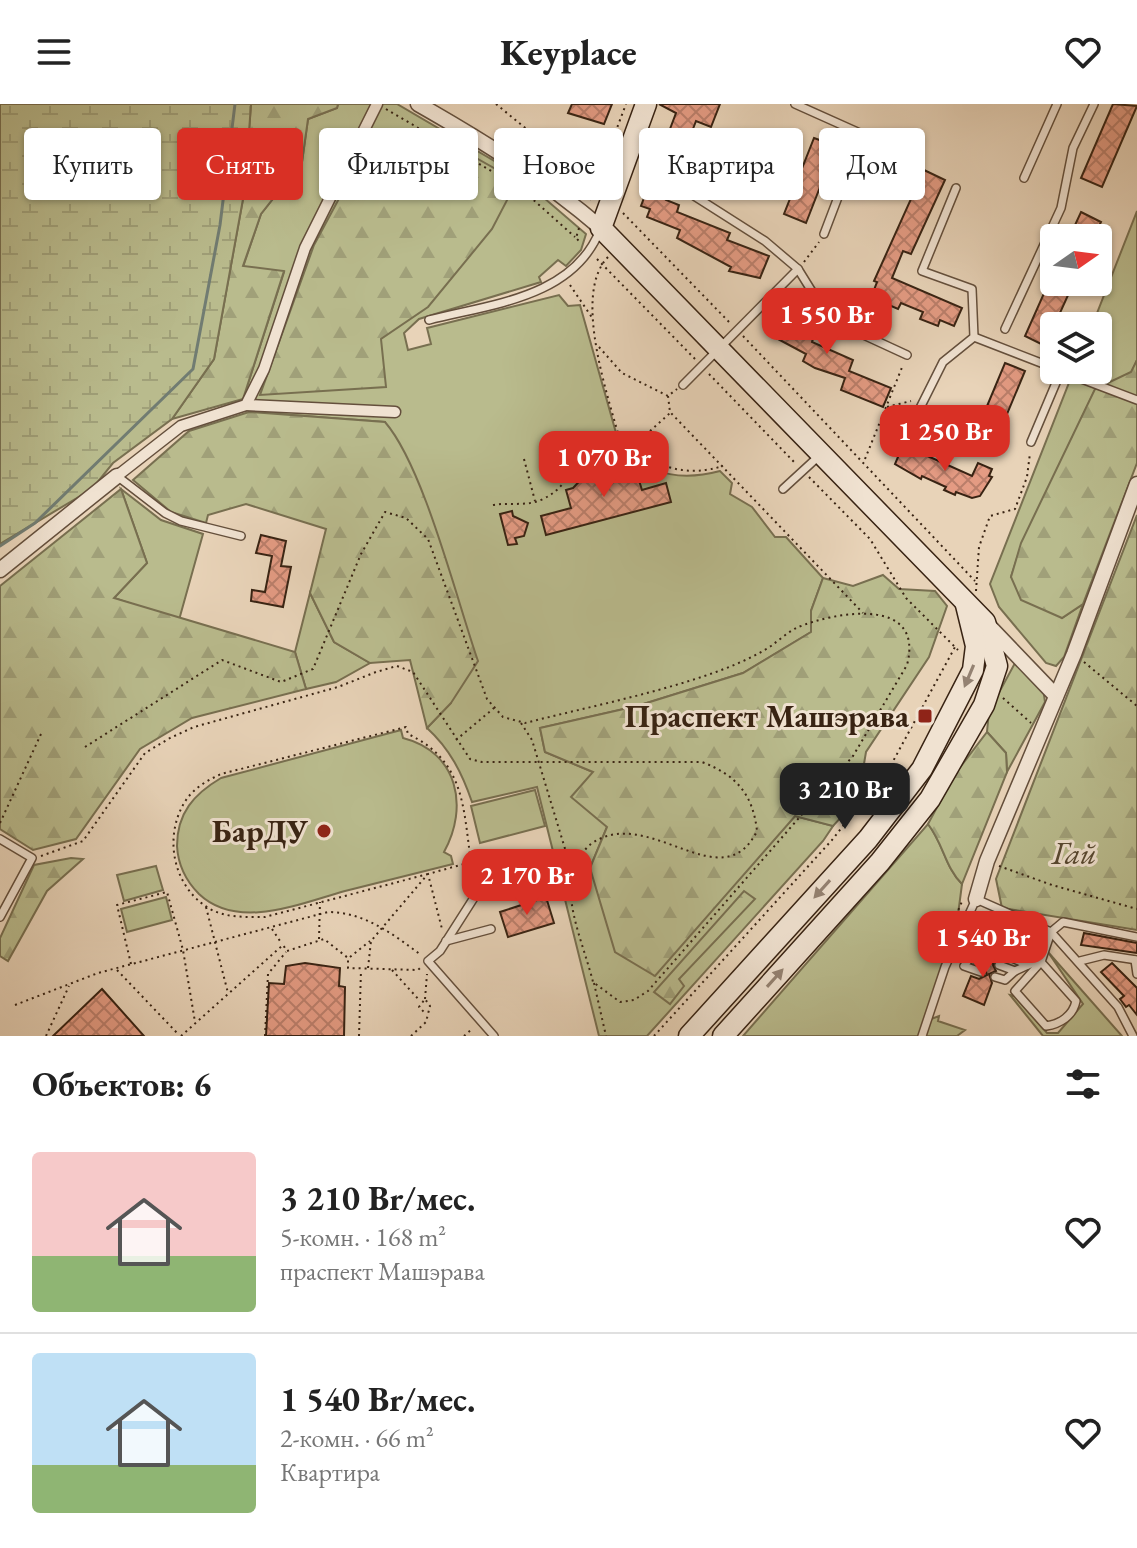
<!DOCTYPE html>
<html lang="ru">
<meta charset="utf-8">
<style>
:root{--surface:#fff;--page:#f6f6f6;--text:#222;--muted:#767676;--line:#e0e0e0;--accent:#d93025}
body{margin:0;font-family:"EB Garamond",serif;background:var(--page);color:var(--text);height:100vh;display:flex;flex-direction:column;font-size:30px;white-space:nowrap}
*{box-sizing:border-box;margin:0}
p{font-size:26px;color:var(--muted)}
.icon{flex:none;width:44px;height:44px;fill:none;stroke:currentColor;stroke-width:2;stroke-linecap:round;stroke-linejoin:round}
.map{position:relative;height:932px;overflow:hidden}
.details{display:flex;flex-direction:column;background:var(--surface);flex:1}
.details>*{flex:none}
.banner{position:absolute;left:24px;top:24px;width:1090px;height:72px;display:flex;gap:16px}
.needle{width:52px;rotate:76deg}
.buttons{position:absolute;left:1040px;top:120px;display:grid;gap:16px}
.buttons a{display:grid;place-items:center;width:72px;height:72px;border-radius:8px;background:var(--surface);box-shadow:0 2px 6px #0004;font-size:40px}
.price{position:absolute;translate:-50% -68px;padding:0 18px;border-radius:16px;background:var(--accent);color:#fff;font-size:26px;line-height:52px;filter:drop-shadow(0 2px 4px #0008)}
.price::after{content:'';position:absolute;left:50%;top:48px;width:24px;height:18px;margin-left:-12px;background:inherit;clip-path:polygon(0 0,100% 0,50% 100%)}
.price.selected{background:#222;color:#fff}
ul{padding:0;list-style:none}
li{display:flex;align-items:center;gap:24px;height:200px;padding:0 32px}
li+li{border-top:2px solid var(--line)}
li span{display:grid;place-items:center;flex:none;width:224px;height:160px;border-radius:8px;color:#555}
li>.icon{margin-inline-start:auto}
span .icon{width:96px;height:96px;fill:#fffc;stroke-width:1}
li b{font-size:34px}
h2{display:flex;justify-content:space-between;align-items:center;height:96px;padding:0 32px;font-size:34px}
.chip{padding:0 28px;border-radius:8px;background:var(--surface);box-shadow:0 2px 6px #0004;font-size:28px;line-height:72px}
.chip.selected{background:var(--accent);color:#fff}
header{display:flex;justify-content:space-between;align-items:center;height:104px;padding:0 32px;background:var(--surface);font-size:36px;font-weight:800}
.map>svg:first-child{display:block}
.grass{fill:#b9bb8d;stroke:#786f50;stroke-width:2}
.forest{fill:url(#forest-firs);stroke:#786f50;stroke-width:2}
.wetland{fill:url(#wetland-marsh);stroke:#786f50;stroke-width:2}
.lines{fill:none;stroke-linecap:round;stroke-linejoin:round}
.stream{stroke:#717c72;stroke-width:3}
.building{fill:url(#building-cross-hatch);stroke:#382313;stroke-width:2}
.service-casing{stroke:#644f3c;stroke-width:10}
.pedestrian-casing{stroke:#644f3c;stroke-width:13}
.minor-casing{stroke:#644f3c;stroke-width:17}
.secondary-casing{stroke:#382313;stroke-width:23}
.path{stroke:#382313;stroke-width:2;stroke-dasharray:2 4;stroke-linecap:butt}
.service{stroke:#f0e2d1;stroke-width:7}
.pedestrian{stroke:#f0e2d1;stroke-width:10}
.minor{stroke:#f0e2d1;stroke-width:14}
.secondary{stroke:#f0e2d1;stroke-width:20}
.oneway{fill:#948272}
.poi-dot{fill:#8f2418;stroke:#f0e2d1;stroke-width:3}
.labels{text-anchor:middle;stroke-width:6;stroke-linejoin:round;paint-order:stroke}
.poi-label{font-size:32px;font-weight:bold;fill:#382313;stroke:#f0e2d1;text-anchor:end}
.park-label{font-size:32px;font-style:italic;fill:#584932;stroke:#f0e2d1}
</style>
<header><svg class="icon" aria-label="menu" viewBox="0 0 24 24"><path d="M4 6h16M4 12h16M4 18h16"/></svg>Keyplace<svg class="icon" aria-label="heart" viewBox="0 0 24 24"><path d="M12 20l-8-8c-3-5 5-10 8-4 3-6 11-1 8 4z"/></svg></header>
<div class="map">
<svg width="1137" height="932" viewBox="0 0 1137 932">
<defs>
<pattern id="forest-firs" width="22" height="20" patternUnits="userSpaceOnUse" patternTransform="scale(2)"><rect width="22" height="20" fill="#b9bb8d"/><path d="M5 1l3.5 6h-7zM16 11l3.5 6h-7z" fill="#a0a079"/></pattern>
<pattern id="wetland-marsh" width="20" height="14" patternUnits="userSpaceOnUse" patternTransform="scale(2)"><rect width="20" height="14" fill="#b9bb8d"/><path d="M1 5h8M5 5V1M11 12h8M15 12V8" fill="none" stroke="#a0a079"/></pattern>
<pattern id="building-cross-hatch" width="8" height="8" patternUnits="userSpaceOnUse" patternTransform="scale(2)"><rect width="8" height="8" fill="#e49b83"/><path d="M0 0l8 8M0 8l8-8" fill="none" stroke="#ba7e6a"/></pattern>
</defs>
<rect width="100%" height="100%" fill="#e8d3b8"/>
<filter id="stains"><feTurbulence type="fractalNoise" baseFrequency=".0025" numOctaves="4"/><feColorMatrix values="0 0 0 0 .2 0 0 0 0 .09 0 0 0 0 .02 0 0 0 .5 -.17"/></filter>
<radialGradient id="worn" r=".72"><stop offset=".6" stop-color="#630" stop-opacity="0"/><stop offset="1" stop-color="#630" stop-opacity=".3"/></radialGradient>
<!-- grass -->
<g class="grass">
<path d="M338,0H397L515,69L586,130L581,146L566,162L558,156L539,173L541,178L419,215L404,229L408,246L431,240L427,224L559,191L568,202L580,201L622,350C657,371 682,377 720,367L732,379L730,390L752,403L775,433H786L823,474L811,507V528L743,569L637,602L540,624L545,648L593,668L607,723L590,764L654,871L795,712L833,722L823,737L647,932H599L537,683L472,698C462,669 450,645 427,624L451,599L385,318L249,308L255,295H243L284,168L243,163L261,110L302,58L308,15L337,4Z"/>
<polygon points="1137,107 1137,256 1132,268 1095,286 1022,439 1011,473 1062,514 1083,500 1064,553 1056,562 1046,559 999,503 990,480 1074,266 1098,266 1098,222 1092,222"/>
<polygon points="121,385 161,416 203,430 179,516 114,494 147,459"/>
<polygon points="310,489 334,538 370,559 336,578 306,585 295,548"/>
<polygon points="1015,559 1041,570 1045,598 1007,668 1006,649 987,628 989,607"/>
<path d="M401,626L403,634C458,648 469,703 444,748L451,752L453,760C417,769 381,778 345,787C301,799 238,827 199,790C186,777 178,760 177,742C177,709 194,690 221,674Z"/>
<polygon points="535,686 545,722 480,739 471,702"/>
<path d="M928,720C944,741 945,763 962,780L956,826L931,915L939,912L938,917L965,926L957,932H743Z"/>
<polygon points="156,762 163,786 124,797 117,771"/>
<polygon points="166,793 172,816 127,828 121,805"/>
<polygon points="1048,848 1122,932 1043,932 1010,891 1015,892 1047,929 1058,929 1083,900"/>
</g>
<!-- forest -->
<g class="forest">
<polygon points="251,0 338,0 337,4 308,15 302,58 261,110 243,162 284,167 243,295 172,315 214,255 245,84"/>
<polygon points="432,29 517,77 492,125 428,203 381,235 386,283 260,291 314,141 363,50 407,46"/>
<polygon points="1137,256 1137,359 1083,500 1062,514 1021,496 1011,473 1021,439 1095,285 1131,268"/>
<path d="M249,308L385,318C424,363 457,497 478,557L451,599L427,624L410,556L370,559L334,538L310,489L326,425L246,400L208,411L206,419L171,408L133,376L189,327Z"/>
<polygon points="121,385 147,459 114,494 295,548 306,585 192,614 140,645 76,735 33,746 0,725 0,482"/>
<polygon points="1137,411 1137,826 1002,804 996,775"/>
<polygon points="883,471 899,485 935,487 947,502 929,553 866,648 858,695 833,722 795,712 655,872 615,848 590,764 607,723 571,693 593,668 545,648 540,624 637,602 743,569 811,528 811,507 823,474 853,482"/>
<path d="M987,628L1006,649L1007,668L962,780C945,763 944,741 928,720L955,670Z"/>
<polygon points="71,754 83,755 47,787 8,857 0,852 0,834 34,761"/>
<polygon points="744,787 755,795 679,875 684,882 670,900 654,888"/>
</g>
<!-- wetland -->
<polygon class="wetland" points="0,0 251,0 245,84 214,255 172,315 113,359 92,385 0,440"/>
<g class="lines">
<!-- stream -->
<polyline class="stream" points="0,442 35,419 193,265 220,121 235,0"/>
</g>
<!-- building -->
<g class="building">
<polygon points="572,0 612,0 604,20 568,9"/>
<polygon points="659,0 720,0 711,23 696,17 666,96 679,101 677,108 730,129 727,136 769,152 760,174 729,167 731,163 677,134 680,126 647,113 650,105 641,102 676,9"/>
<polygon points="1113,0 1137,2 1102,83 1081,74"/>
<polygon points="814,34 836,42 806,119 784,110"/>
<polygon points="924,66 945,76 911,150 903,147 892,174 962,204 954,222 940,216 938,222 920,215 923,208 901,199 898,205 882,198 881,189 874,186 877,178 874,177"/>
<polygon points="1081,108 1101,118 1093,134 1069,134"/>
<polygon points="1049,178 1074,178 1045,242 1025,232"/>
<polygon points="794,191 812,201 801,227 814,232 812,238 853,256 849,267 891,284 883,303 841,286 845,274 815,264 803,257 806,250 776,234"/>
<polygon points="1005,259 1025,267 992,346 972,338"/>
<polygon points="903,341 972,372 978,359 992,365 989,372 992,373 980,392 972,394 956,388 955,391 944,386 946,383 922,372 921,375 895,360"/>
<polygon points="594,362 606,362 623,370 636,367 642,386 666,379 671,398 546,431 541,412 571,404 566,386 573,384"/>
<polygon points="512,407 513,412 528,419 524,432 515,434 517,440 508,441 500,410"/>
<polygon points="261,431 286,437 281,462 291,463 283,503 251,497 252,486 265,488 272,452 256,449"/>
<polygon points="546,793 554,819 508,833 500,808"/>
<polygon points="1084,829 1137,839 1137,849 1081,841"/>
<polygon points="994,835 1007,840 997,848 999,855 993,861 996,867 989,870 992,879 984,901 963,892 971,872 979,875 987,871 984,862 992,859 989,850 996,845"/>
<polygon points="305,859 340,864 339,882 345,883 344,932 266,932 269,879 284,880 286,862"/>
<polygon points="1112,859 1137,884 1137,911 1129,901 1126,903 1120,895 1124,892 1101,868"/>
<polygon points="102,885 144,932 53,932"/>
</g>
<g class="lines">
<defs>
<g id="service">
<polyline points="795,0 862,30 824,130"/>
<polyline points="750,44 714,29 688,88 765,137 798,165"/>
<polyline points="1024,74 1057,0"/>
<path d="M429,216C491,200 573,194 600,126"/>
<polyline points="1005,225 1061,104 1073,44 1094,0"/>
<polyline points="974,233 1054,264"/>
<polyline points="1058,266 1137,296"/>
<polyline points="683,281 798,165 829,215 907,251"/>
<polyline points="1031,338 1061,267"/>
<polyline points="950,340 926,330 917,310 943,258 974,233 972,185 922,167 956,84"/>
<polyline points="117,372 165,409 181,417 241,432"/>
<polyline points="783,385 820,351"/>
<polyline points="0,735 32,754 0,813"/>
<polyline points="446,837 491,825"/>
<polyline points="1003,850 1028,861 1040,856"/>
<polyline points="970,854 964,862 981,868"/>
<polyline points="986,856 970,854 979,840 990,844"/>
<polyline points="1135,856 1137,870"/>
<polyline points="1080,857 1104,851 1137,856"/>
<path d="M1041,858L1015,887L1046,922C1060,920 1073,912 1076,897L1041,858L1051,828L1063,818L1137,833"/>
<polyline points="999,861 1015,867 1028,861"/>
<polyline points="995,873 1005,876 1015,867"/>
<polyline points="494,932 428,857 440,847 477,789 539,772"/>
<polyline points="922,932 945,863 976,795 1051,828 1118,903 1133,932"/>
</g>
<g id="pedestrian">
<polyline points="246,301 395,308"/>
<polyline points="117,372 181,322 246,301 264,265 305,144 377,0"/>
</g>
<g id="minor">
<path d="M418,0C483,37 544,75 601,124"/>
<polyline points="0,466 117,372"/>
<polyline points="987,520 1056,592"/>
<polyline points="976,795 987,757 1074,550 1137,380"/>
</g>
<g id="secondary">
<polyline points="646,0 601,124 985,518 997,562 984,601 930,695 880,758 723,932"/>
<polyline points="689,932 868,735 922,665 973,566 976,542 966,501"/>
</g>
</defs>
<!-- service casing -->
<use href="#service" class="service-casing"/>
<!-- pedestrian casing -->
<use href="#pedestrian" class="pedestrian-casing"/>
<!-- minor casing -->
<use href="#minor" class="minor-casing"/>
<!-- secondary casing -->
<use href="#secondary" class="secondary-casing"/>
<!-- path -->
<g class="path">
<polyline points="496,0 596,82"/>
<polyline points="386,5 520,84 575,133"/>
<polyline points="590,96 626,0"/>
<polyline points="623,109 730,219"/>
<polyline points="579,124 576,134 581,139"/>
<path d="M608,153C571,191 610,297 622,344"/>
<polyline points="597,155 696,256"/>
<polyline points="804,158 819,138"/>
<polyline points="570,181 593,215"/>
<polyline points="743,232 975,477"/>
<polyline points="599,243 622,269 668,292 677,285"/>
<polyline points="709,270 796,360"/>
<polyline points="668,292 670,308 863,509"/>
<polyline points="887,303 911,297"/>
<path d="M631,346C662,364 688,373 723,362"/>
<polyline points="524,355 535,397"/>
<polyline points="865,355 903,261"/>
<polyline points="809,373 870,435 906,494 958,546"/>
<path d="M493,401C510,398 527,403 543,395C583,376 566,334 630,345L670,309"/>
<polyline points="976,487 979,443 990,412 1015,405 1027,373 1030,349"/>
<polyline points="1084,558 1137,602"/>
<polyline points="1003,594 1031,619"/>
<polyline points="521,619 532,636 573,771"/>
<polyline points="456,636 494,604"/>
<polyline points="0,719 41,630"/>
<path d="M41,752L83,737L145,649L170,634L194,623L338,583L376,568L397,562L413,568L470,655L482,658H702C736,671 753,690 757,727C722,798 648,699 591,740C577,751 571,771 571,789C571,814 587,853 593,878L620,898L634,896L648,887L853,652L907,561C925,492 836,507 796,524C787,529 779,536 771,542C754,553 735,561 716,568C654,590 588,603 525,619L503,613L487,595L428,435L406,414L385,408L361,450L313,565L281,578L222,556L85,643"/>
<polyline points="999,762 1052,781 1137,805"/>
<path d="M428,770L265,813C247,813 226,814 210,805C172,783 163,731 186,696C194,684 208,676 221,670L406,623L408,630C465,657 463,703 471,758L428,770L442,825"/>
<polyline points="206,803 228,889"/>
<polyline points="272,825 282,840"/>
<polyline points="949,828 963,795"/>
<polyline points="319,835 320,798"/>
<polyline points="350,853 370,837"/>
<polyline points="131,860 117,801 167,788 183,846 195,918"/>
<polyline points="368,864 371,837 427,771"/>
<polyline points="117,866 179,931"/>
<polyline points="392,866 420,897"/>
<polyline points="594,879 606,932"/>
<polyline points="425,895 427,870"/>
<path d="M15,901L98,869L328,808C364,808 393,830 421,851"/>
<polyline points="46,932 69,882"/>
<polyline points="181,932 283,841 287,847 324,835 348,854 348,864 418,866 421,863"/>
<polyline points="265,932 268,870 286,848"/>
<polyline points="359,932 361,866"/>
<polyline points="411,932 426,918 430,902 425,895 419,903 426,910"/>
<polyline points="464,932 472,925"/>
<polyline points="654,932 832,736 891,661 955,543"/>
</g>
<!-- service -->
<use href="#service" class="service"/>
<!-- pedestrian -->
<use href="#pedestrian" class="pedestrian"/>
<!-- minor -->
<use href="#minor" class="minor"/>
<!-- secondary -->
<use href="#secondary" class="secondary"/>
</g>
<!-- one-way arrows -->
<defs><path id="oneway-solid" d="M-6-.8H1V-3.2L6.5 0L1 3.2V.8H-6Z" transform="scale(2)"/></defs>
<g class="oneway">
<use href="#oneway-solid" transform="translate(969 572) rotate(113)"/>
<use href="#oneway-solid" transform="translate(822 785) rotate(132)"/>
<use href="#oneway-solid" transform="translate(775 874) rotate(-48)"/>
</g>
<!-- markers -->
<g class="poi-dot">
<rect x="917" y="604" width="16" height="16" rx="4"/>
<circle cx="324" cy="727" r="8"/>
</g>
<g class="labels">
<!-- poi labels -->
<g class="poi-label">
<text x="909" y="623">Праспект Машэрава</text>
<text x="308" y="738">БарДУ</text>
</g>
<!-- park labels -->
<g class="park-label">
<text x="1074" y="760">Гай</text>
</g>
</g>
<rect width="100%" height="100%" filter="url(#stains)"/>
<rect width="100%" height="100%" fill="url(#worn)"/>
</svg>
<div class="buttons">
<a><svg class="needle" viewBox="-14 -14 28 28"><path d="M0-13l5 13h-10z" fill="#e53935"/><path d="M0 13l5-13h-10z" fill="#767676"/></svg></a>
<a><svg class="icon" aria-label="layers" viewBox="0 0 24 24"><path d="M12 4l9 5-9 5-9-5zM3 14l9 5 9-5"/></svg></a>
</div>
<b class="price" style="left:827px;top:252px">1 550 Br</b>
<b class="price" style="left:945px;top:369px">1 250 Br</b>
<b class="price" style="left:604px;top:395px">1 070 Br</b>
<b class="price selected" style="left:845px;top:727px">3 210 Br</b>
<b class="price" style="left:527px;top:813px">2 170 Br</b>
<b class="price" style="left:983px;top:875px">1 540 Br</b>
<div class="banner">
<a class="chip">Купить</a>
<a class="chip selected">Снять</a>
<a class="chip">Фильтры</a>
<a class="chip">Новое</a>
<a class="chip">Квартира</a>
<a class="chip">Дом</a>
</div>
</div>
<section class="details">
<h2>Объектов: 6<svg class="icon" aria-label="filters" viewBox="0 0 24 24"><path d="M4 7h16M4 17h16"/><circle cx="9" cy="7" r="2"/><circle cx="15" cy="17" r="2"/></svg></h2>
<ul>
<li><span style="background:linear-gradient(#f6c9c9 65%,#8fb573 0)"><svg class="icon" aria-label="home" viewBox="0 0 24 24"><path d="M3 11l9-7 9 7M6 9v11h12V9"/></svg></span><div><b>3 210 Br/мес.</b><p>5-комн. · 168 m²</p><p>праспект Машэрава</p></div><svg class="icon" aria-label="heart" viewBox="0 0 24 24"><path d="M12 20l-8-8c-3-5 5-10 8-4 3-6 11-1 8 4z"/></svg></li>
<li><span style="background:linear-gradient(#bfe0f5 70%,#8fb573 0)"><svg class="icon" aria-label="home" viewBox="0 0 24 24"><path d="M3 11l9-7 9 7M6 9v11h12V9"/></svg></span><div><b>1 540 Br/мес.</b><p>2-комн. · 66 m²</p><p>Квартира</p></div><svg class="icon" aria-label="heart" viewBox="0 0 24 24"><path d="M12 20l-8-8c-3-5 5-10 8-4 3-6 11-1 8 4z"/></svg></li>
</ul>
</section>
